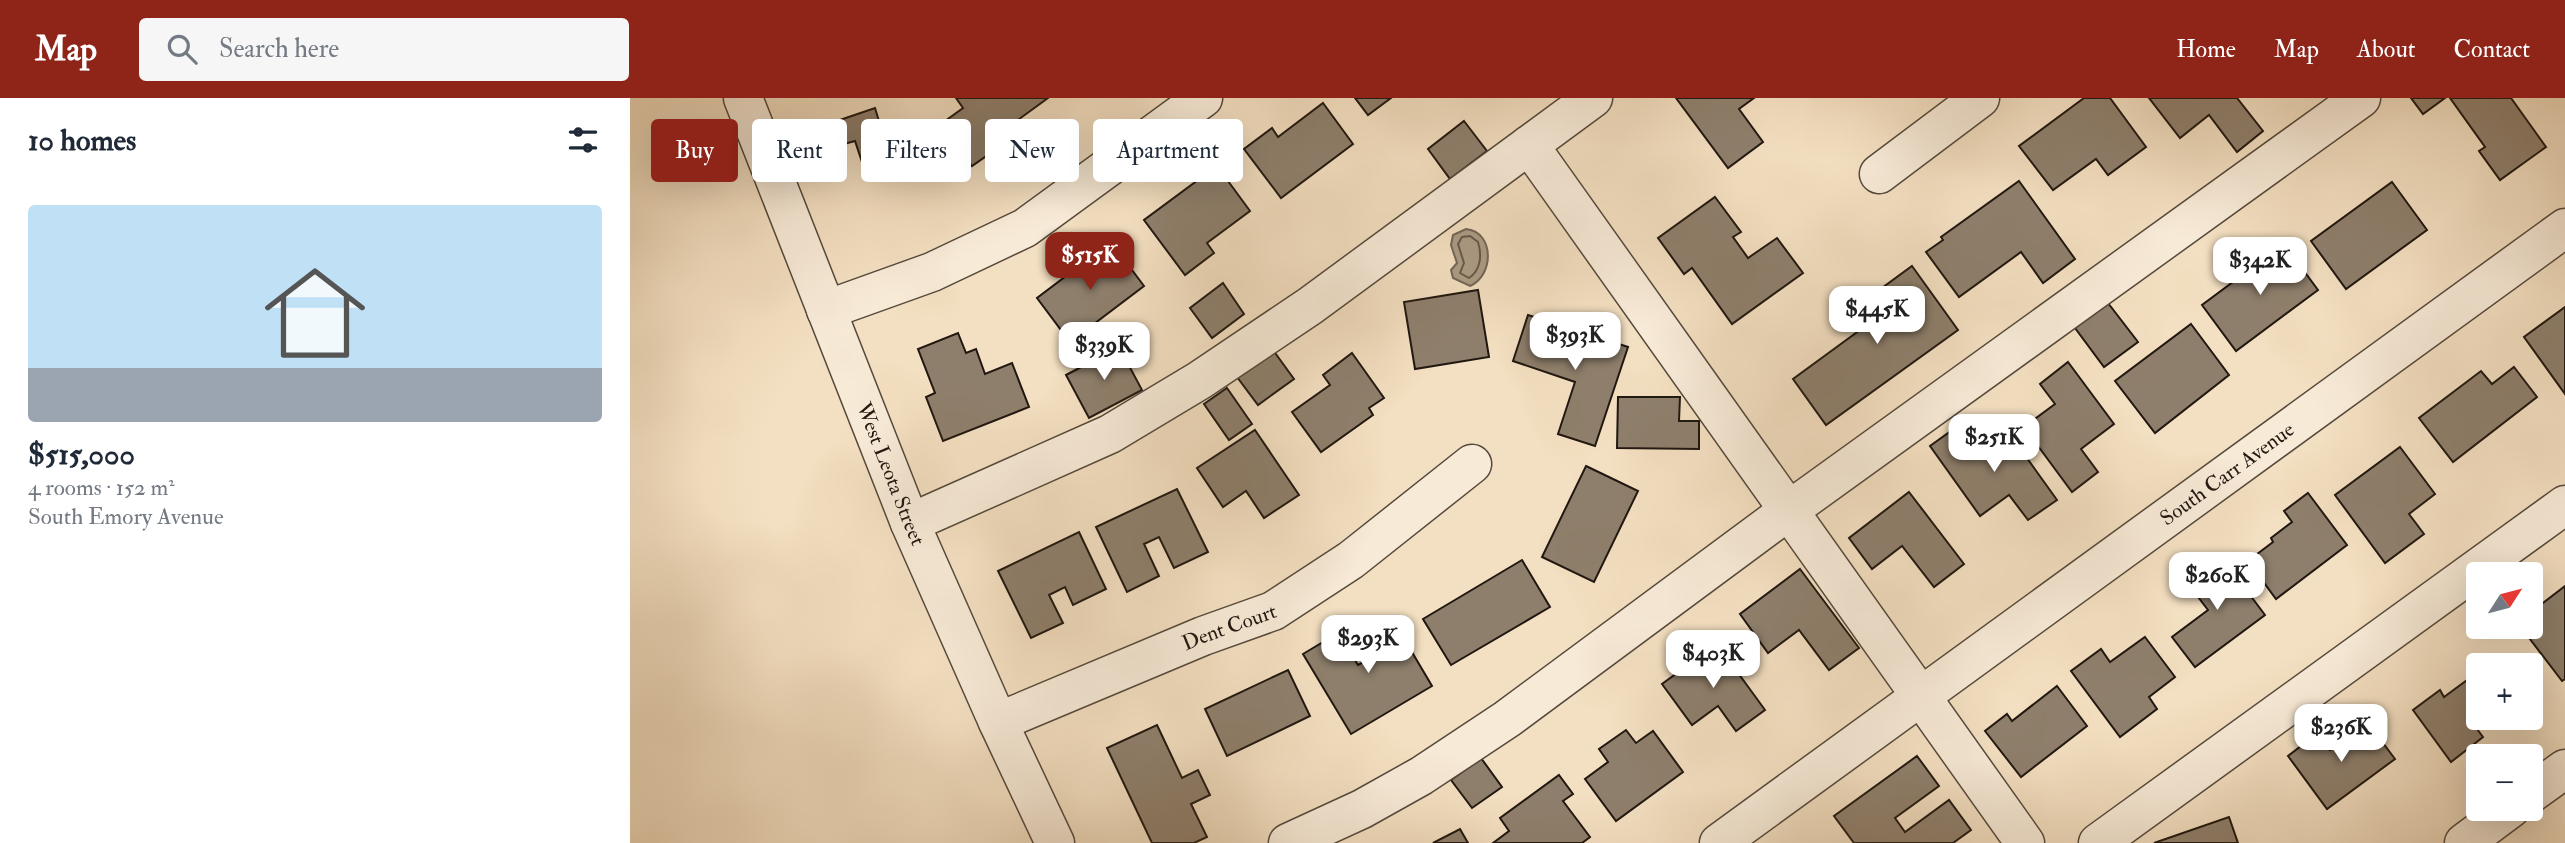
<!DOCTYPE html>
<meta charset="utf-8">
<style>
:root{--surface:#fff;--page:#f6f6f7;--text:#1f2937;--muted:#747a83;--line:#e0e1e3;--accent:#8f2418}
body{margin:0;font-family:"IM FELL Double Pica",serif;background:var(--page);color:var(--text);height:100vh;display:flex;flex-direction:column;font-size:26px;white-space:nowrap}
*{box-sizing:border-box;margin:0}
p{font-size:23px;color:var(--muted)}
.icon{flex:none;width:38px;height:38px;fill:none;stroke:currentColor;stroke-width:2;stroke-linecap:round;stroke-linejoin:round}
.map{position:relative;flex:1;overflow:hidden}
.sheet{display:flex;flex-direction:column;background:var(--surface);width:630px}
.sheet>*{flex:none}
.top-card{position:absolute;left:21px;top:21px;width:665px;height:63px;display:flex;gap:14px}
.needle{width:46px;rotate:54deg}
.buttons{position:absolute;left:1836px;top:464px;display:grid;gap:14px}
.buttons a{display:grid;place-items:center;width:77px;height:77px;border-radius:7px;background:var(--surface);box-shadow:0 7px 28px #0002;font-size:35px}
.price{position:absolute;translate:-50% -60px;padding:0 16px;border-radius:14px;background:#fff;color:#222;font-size:23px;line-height:46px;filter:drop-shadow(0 2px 4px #0008)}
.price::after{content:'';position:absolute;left:50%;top:42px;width:21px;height:16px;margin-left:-10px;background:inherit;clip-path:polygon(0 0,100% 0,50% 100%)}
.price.on{background:var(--accent);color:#fff}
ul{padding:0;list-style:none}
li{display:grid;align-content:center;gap:14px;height:371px;padding:0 28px}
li+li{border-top:2px solid var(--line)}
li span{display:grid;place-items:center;height:217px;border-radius:7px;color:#555}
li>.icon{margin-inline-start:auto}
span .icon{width:126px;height:126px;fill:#fffc;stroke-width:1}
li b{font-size:30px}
h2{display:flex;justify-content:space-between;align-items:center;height:84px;padding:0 28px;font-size:30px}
.pill{padding:0 24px;border-radius:7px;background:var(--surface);box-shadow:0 7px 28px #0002;font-size:24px;line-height:63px}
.pill.on{background:var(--accent);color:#fff}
header{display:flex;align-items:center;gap:42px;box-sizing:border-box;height:98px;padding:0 35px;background:var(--accent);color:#fff}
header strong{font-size:33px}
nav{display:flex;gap:38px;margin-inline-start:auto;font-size:24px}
.search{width:490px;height:63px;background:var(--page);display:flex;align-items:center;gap:18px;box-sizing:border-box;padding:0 24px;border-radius:7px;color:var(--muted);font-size:26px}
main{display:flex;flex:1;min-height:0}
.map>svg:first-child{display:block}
.water{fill:#ab9b85;stroke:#736656;stroke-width:2}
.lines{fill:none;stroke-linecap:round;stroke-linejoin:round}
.shore{stroke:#66594a;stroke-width:2}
.building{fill:#8e7f6c;stroke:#201710;stroke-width:2}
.minor-casing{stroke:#55493c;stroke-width:41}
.minor{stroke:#f7ead7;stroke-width:38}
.labels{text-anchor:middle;stroke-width:6;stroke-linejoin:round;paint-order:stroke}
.street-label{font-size:21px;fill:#201710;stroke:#f7ead7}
</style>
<header>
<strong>Map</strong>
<div class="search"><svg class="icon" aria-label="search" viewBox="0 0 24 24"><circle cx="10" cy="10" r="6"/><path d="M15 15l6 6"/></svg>Search here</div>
<nav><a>Home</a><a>Map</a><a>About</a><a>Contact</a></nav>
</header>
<main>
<section class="sheet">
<h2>10 homes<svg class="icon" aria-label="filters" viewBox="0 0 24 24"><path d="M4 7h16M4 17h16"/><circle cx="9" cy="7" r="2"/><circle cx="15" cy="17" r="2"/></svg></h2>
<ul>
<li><span style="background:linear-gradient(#bfe0f5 75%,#9aa5b1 0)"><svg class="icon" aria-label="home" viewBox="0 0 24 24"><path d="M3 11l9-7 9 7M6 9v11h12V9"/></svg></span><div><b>$515,000</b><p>4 rooms · 152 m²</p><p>South Emory Avenue</p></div></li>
</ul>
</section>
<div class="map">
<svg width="1935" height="745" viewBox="0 0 1935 745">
<rect width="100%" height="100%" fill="#f3dfc1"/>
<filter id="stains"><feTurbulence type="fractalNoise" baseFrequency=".00286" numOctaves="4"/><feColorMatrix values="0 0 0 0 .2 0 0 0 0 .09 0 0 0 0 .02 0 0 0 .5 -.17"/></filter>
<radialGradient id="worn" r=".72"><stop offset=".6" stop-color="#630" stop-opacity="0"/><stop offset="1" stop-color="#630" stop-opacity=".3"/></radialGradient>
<!-- water -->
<path class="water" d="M836,131C865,134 864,178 840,188L823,180L821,172L827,165L821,147L823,137Z"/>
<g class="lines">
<!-- shore -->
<path class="shore" d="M840,138L848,144C852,157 851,172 839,180L830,175L834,165L828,146L832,139Z"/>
</g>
<!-- building -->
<g class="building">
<polygon points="326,0 418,0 366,38 372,47 342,68 311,26 333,10"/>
<polygon points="725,0 761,0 738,17"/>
<polygon points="1046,0 1124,0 1109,11 1133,44 1098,70"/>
<polygon points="1454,0 1480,0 1516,49 1478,77 1466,61 1423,92 1389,48"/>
<polygon points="1519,0 1607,0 1633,33 1607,54 1579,17 1550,40"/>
<polygon points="1781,0 1815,0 1793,16"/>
<polygon points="1820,0 1881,0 1916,49 1870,82 1849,53 1855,49"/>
<polygon points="693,5 723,46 651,100 614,51 642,30 648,39"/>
<polygon points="245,10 252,33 260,30 271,65 236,76 225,43 214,46 207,23"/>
<polygon points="834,23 857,53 820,81 798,51"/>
<polygon points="587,68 620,113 577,145 584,155 555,177 514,122"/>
<polygon points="1389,83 1445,161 1413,185 1391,154 1329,199 1296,154 1313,142 1311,139"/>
<polygon points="1762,84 1797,132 1716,191 1681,143"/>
<polygon points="1085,99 1111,134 1103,139 1118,160 1147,140 1173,175 1102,226 1062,170 1054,176 1028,140"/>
<polygon points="481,144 514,188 440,244 407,200"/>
<polygon points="1654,146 1688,192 1606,253 1572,207"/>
<polygon points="1282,168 1328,232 1196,327 1163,281 1234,229 1222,212"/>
<polygon points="593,185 614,216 582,240 560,210"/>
<polygon points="848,192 859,259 785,271 774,204"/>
<polygon points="1478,205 1508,244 1474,269 1445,230"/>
<polygon points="1935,209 1935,296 1894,239"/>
<polygon points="898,217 998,249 965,348 928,336 945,284 883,263"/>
<polygon points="1561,226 1599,277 1525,335 1485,283"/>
<polygon points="328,235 336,255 346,251 355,276 382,265 399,309 313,343 296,299 305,295 288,251"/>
<polygon points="489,249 512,292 459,320 436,277"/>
<polygon points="643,252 664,281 628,307 607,279"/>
<polygon points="722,255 754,300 739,310 743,317 691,354 662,314 700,287 693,277"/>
<polygon points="1438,264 1484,326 1451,351 1468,374 1442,394 1394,329 1425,306 1410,286"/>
<polygon points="1884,269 1907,299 1823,364 1789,320 1851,273 1862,286"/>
<polygon points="597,290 622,326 599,342 574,306"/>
<polygon points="988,299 1050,299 1049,323 1069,323 1069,351 987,350"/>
<polygon points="1328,328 1349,356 1379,335 1427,402 1398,422 1379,397 1350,418 1300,348"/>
<polygon points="625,332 669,397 634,420 616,393 593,409 567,370"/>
<polygon points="1770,349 1805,396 1779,416 1794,436 1755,465 1705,397"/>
<polygon points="956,368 1008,393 964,484 912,459"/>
<polygon points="547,391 578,454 544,470 529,439 514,446 529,478 497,494 466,429"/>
<polygon points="1279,394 1334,466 1304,489 1272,448 1242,471 1219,440"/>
<polygon points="1678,395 1717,447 1646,501 1618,463 1643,444 1641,440 1662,424 1654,413"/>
<polygon points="449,434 476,491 443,507 435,489 419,497 433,525 401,540 368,473"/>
<polygon points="1590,457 1635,517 1565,569 1542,539 1578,512 1555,482"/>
<polygon points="892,462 920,509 821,567 793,521"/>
<polygon points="1170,471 1229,550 1199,572 1169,532 1138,555 1110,516"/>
<polygon points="1935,488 1935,581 1932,583 1890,528 1900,528 1900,515"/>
<polygon points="763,522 802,588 721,636 673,556 708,535 728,567 739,561 728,542"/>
<polygon points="1515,539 1545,579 1519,599 1527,611 1490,639 1441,573 1471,551 1480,564"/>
<polygon points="1087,546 1135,612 1106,633 1088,608 1062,627 1032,586"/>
<polygon points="658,572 680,618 597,658 575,611"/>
<polygon points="1848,574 1848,620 1862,620 1847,631 1853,639 1821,664 1783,612 1810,592 1814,599"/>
<polygon points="1427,588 1457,628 1391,679 1355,633 1377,616 1382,623"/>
<polygon points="1738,625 1765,661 1697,711 1658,658 1688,635 1700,652"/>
<polygon points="527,627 552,680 568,672 580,697 561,706 577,739 564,745 522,745 477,650"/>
<polygon points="996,632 1006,645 1023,633 1053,674 986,723 955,681 978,664 969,651"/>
<polygon points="1287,658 1309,688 1265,720 1275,734 1319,702 1341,732 1323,745 1224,745 1204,718"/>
<polygon points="851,660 872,689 842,710 821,682"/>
<polygon points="929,677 943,696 933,703 960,739 952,745 863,745 879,733 870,720"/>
<polygon points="1599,719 1608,745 1524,745"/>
<polygon points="830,731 838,745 803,745"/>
</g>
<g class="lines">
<defs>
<g id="minor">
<path id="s1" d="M113,0L280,425L368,624L425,745"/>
<polyline points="899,47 1395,745"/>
<polyline points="1249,76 1350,0"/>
<polyline points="196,212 302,174 395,130 573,0"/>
<polyline points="280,425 480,336 570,282 680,208 963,0"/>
<path id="s2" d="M368,624L573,538L643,513L721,462L842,366"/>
<polyline points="1900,696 1935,671"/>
<polyline points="658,745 732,711 791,678 877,621 1158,413 1731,0"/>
<path id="s3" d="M1089,745L1935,130"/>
<polyline points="1468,745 1935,407"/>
<polyline points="1834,745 1881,710"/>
</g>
</defs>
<!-- minor casing -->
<use href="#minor" class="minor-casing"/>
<!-- minor -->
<use href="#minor" class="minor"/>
</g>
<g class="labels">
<!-- street labels -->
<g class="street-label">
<text dy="7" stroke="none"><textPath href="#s3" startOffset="628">South Carr Avenue</textPath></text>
<text dy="7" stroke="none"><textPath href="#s1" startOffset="404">West Leota Street</textPath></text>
<text dy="7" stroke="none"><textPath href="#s2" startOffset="250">Dent Court</textPath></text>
</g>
</g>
<rect width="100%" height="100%" filter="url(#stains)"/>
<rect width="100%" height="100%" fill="url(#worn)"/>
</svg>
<div class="buttons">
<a><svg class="needle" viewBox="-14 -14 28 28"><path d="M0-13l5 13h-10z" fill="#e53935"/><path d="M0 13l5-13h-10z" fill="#747a83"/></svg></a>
<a>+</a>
<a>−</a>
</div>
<b class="price on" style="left:460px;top:194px">$515K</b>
<b class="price" style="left:1630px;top:199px">$342K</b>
<b class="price" style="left:1247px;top:248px">$445K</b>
<b class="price" style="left:945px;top:274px">$393K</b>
<b class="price" style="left:474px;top:284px">$339K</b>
<b class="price" style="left:1364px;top:376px">$251K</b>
<b class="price" style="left:1587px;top:514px">$260K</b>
<b class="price" style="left:738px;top:577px">$293K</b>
<b class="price" style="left:1083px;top:592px">$403K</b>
<b class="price" style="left:1711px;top:666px">$236K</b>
<div class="top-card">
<a class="pill on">Buy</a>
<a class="pill">Rent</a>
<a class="pill">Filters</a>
<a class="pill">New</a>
<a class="pill">Apartment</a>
</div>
</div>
</main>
